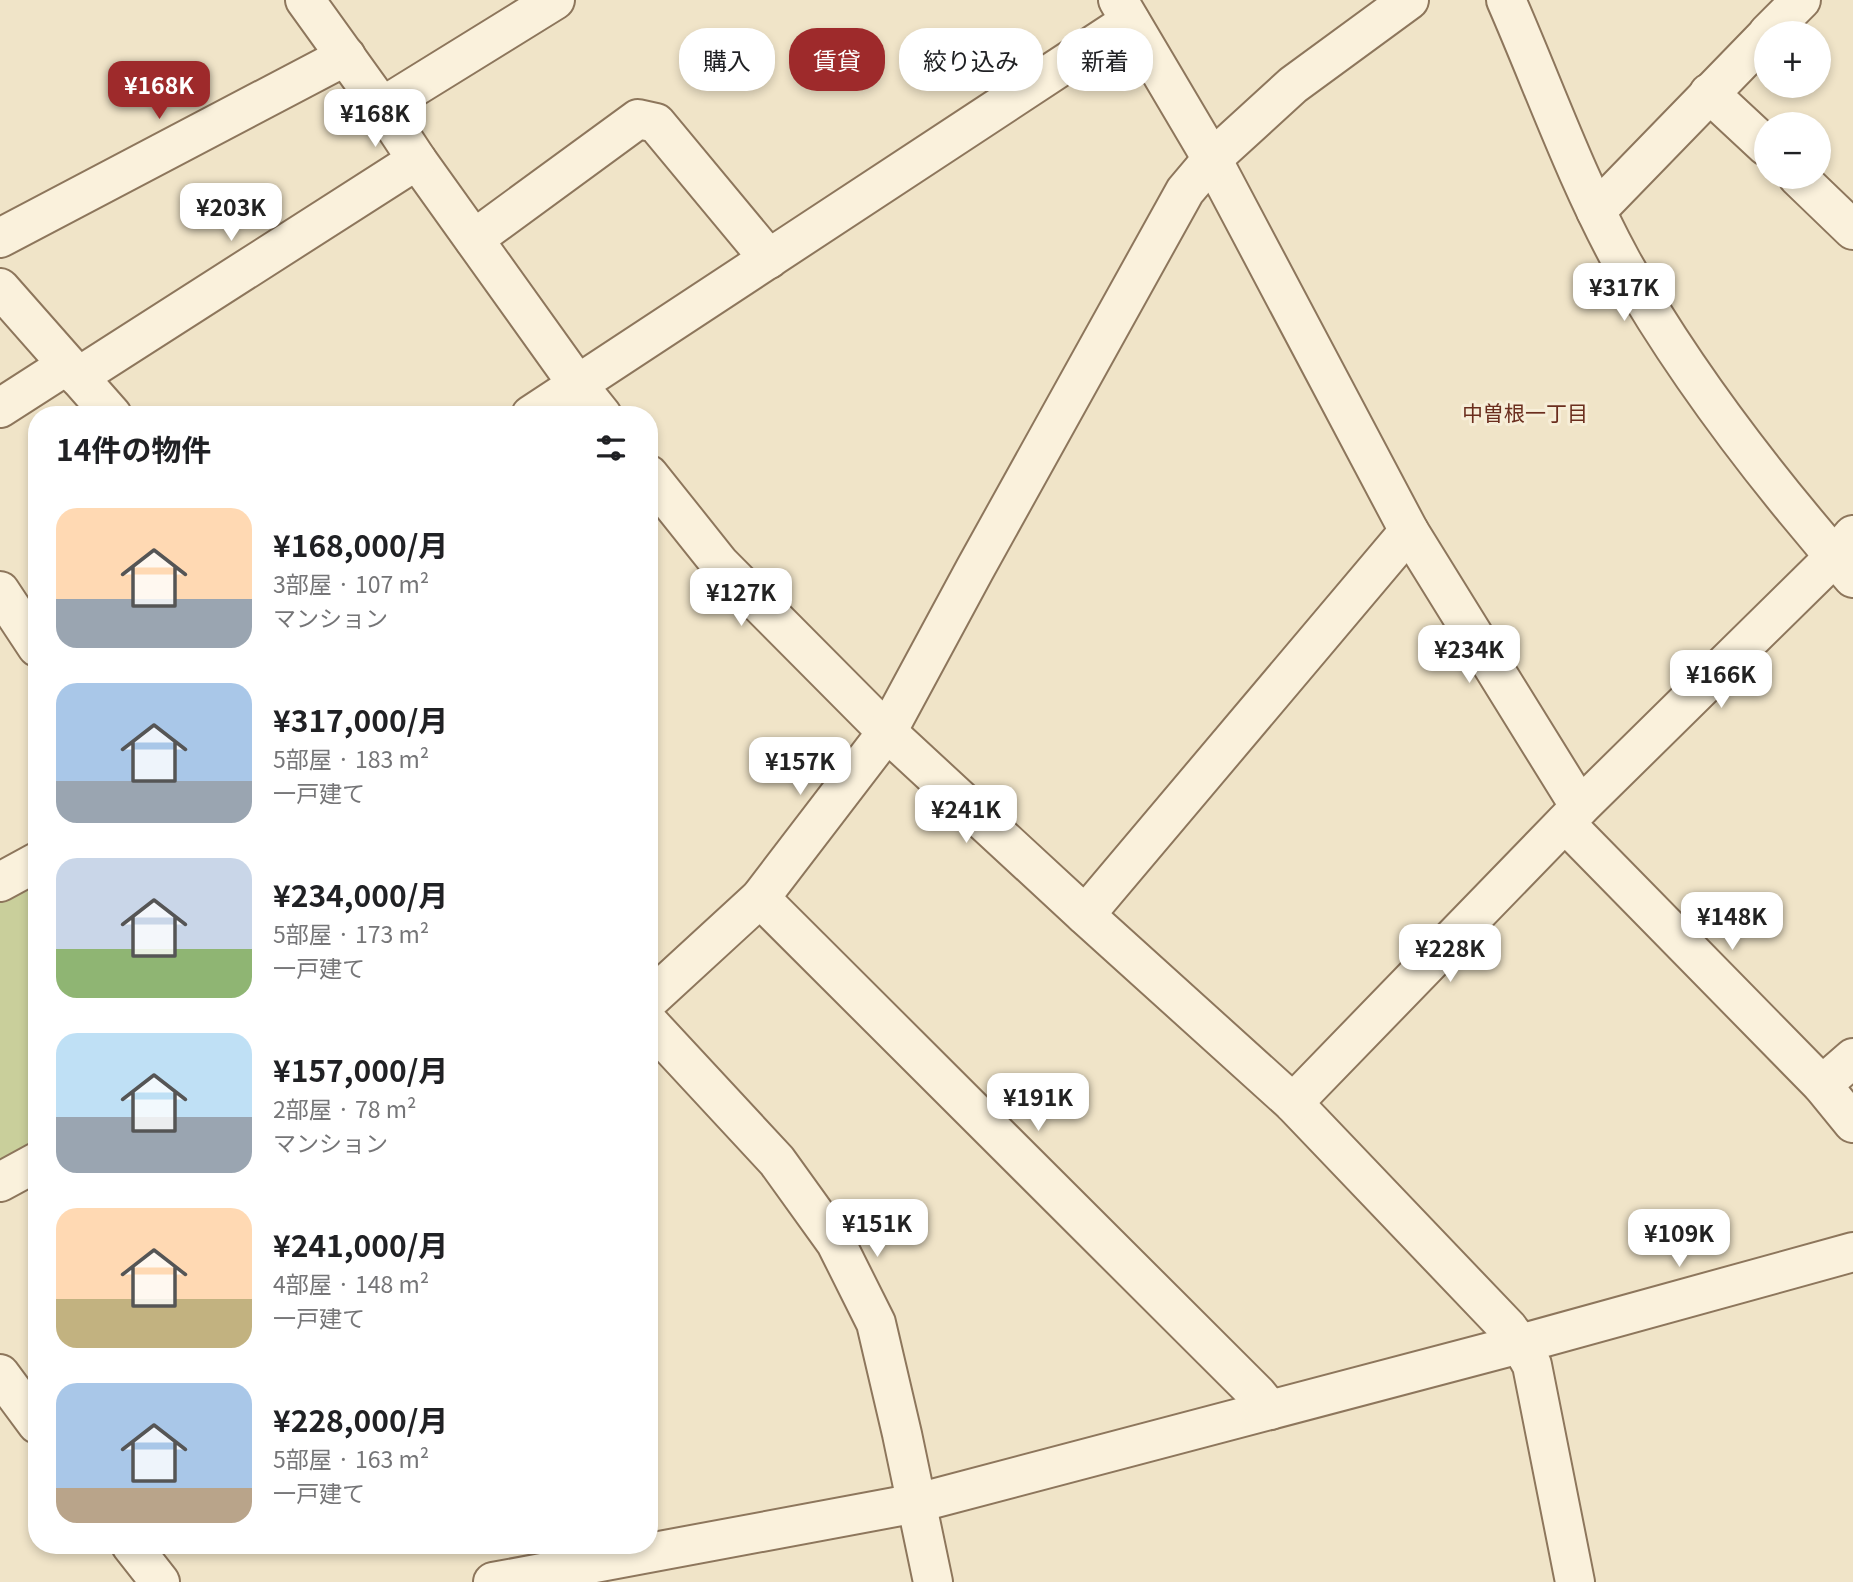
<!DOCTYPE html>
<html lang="ja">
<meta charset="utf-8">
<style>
:root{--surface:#fff;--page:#f6f6f6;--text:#202124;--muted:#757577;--accent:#9e2a2b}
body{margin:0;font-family:Georgia,"Noto Sans JP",serif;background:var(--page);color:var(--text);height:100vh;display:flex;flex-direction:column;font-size:26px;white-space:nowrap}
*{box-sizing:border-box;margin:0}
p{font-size:23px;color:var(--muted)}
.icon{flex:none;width:38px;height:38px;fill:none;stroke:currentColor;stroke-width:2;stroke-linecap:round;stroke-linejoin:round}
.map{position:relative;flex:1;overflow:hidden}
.details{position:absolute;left:28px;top:406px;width:630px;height:1148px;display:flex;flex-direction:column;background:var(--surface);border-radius:28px;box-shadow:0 4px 10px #0003}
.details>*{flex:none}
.banner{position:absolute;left:679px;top:28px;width:665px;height:63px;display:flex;gap:14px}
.tools{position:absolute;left:1754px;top:21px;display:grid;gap:14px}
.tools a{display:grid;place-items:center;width:77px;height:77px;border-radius:50%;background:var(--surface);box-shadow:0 4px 10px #0003;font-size:35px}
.price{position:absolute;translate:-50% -60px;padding:0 16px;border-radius:14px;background:#fff;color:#222;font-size:23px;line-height:46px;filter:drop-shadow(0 2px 4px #0008)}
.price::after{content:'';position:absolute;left:50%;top:42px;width:21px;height:16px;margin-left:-10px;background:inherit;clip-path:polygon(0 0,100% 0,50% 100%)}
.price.current{background:var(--accent);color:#fff}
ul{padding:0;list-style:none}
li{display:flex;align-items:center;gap:21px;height:175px;padding:0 28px}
li span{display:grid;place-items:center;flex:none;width:196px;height:140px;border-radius:21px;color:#555}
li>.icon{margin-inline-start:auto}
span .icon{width:84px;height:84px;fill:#fffc;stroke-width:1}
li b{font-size:30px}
h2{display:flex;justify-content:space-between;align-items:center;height:84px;padding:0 28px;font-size:30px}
.pill{padding:0 24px;border-radius:28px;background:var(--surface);box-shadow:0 4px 10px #0003;font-size:24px;line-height:63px}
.pill.current{background:var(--accent);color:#fff}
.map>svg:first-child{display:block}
.green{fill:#c9cf9b}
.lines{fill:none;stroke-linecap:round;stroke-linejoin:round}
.minor-casing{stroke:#8d765c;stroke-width:42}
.minor{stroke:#faf1dc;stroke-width:38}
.labels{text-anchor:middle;stroke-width:6;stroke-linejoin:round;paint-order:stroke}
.neighbourhood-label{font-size:21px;fill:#6b2e1e;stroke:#f7eed8}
</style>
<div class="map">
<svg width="1853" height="1582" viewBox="0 0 1853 1582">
<rect width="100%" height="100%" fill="#f0e4c8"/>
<!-- green -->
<polygon class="green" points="37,881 37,1146 0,1166 0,902"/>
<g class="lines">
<defs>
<g id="minor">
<polyline points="305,0 382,107 417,160 578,385 602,415"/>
<polyline points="1118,0 1212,159 1409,531 1580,807"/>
<path d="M1506,0C1544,87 1576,178 1622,262C1686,376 1767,480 1853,578"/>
<polyline points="1768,33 1801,0"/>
<polyline points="1709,93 1766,146"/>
<polyline points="382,107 555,0"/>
<polyline points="1798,177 1853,230"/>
<polyline points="1596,211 1766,36"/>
<polyline points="0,238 346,56"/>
<polyline points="474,239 638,119 656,123 769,259"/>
<polyline points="0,288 112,415"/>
<polyline points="78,377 417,160"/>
<polyline points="0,408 67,365"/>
<polyline points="531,415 1130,21"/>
<polyline points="649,475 720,564 887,732 1085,915 1293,1103 1508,1328 1520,1344 1532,1365 1575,1582"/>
<polyline points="0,591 37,647"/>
<polyline points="1565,823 1822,1085 1853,1123"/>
<polyline points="0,882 37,862"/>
<polyline points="760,898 1257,1394 1270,1410"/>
<polyline points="1085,915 1409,531"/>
<polyline points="649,1000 760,898 887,732 975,569 1185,191 1212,159 1293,85 1409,0"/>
<polyline points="649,1023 777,1161 836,1243 876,1323 902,1434 933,1582"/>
<polyline points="1822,1085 1853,1058"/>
<polyline points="1293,1103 1580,807 1834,557 1853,535"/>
<polyline points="0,1182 37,1162"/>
<polyline points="0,1374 37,1424"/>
<polyline points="131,1545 160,1582"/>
<polyline points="493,1582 917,1503 1520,1344 1853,1252"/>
</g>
</defs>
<!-- minor casing -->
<use href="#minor" class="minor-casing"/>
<!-- minor -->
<use href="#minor" class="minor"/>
</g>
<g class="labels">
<!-- neighbourhood labels -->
<g class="neighbourhood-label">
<text x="1525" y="421">中曽根一丁目</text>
</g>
</g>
</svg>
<div class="tools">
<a>+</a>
<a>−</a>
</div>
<b class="price current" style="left:159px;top:121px">¥168K</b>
<b class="price" style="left:375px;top:149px">¥168K</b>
<b class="price" style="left:231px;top:243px">¥203K</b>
<b class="price" style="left:1624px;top:323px">¥317K</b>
<b class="price" style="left:741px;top:628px">¥127K</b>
<b class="price" style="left:1469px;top:685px">¥234K</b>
<b class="price" style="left:1721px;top:710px">¥166K</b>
<b class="price" style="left:800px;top:797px">¥157K</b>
<b class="price" style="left:966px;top:845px">¥241K</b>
<b class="price" style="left:1732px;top:952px">¥148K</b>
<b class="price" style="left:1450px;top:984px">¥228K</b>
<b class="price" style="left:1038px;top:1133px">¥191K</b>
<b class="price" style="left:877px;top:1259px">¥151K</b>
<b class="price" style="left:1679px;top:1269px">¥109K</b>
<div class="banner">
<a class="pill">購入</a>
<a class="pill current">賃貸</a>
<a class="pill">絞り込み</a>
<a class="pill">新着</a>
</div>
<section class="details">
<h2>14件の物件<svg class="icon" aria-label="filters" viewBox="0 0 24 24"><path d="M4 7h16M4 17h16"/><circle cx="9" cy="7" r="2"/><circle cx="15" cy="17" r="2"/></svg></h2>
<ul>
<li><span style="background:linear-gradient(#ffd9b3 65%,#9aa5b1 0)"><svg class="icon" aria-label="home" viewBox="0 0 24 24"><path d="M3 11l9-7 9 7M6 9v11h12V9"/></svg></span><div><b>¥168,000/月</b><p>3部屋 · 107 m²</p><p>マンション</p></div></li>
<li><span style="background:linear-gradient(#a9c7e8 70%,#9aa5b1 0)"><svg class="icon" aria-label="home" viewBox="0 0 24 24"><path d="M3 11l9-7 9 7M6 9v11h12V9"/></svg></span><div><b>¥317,000/月</b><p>5部屋 · 183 m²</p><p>一戸建て</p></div></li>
<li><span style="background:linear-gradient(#c9d6e8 65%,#8fb573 0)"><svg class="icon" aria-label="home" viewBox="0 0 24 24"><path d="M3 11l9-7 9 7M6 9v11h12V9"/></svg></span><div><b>¥234,000/月</b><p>5部屋 · 173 m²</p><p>一戸建て</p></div></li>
<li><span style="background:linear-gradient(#bfe0f5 60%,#9aa5b1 0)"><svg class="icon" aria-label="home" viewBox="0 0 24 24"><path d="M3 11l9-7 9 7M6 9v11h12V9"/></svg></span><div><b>¥157,000/月</b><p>2部屋 · 78 m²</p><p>マンション</p></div></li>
<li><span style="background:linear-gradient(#ffd9b3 65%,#c2b280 0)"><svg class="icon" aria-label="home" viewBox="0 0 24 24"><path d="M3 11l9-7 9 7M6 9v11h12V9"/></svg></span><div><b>¥241,000/月</b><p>4部屋 · 148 m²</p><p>一戸建て</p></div></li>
<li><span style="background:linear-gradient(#a9c7e8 75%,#b9a48a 0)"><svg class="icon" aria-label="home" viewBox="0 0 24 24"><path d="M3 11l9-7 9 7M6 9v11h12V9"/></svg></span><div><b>¥228,000/月</b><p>5部屋 · 163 m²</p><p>一戸建て</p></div></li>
</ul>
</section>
</div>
